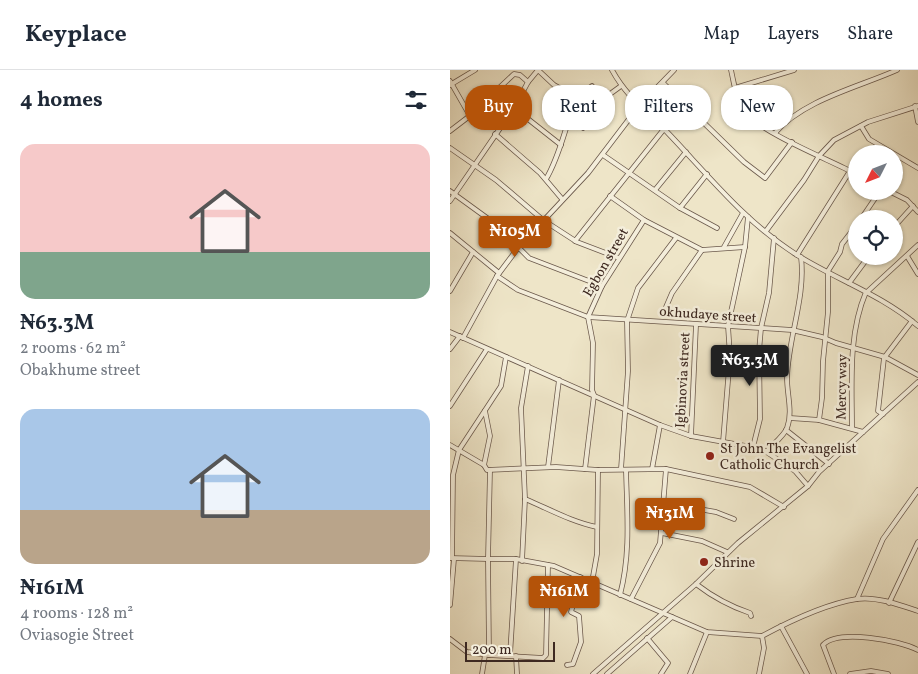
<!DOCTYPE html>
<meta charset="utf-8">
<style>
:root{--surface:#fff;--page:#f6f6f7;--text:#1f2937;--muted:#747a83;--line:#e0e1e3;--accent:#b45309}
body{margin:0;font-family:Vollkorn,serif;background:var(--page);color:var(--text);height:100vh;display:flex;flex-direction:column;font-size:19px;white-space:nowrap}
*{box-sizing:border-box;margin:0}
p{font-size:16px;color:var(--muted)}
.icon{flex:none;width:28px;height:28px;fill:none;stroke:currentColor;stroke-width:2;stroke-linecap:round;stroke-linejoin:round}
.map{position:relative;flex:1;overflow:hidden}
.drawer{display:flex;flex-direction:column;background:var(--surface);width:450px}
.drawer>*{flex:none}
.hud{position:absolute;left:15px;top:15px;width:378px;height:45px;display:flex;gap:10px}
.needle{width:32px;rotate:228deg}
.buttons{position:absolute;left:398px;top:75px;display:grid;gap:10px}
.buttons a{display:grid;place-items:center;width:55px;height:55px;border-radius:50%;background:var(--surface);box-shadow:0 1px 4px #0004;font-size:25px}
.scale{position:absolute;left:15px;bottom:12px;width:90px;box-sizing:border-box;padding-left:5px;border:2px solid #3e2921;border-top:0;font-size:14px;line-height:18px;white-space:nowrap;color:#3e2921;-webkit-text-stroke:4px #f4eedb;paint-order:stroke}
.price{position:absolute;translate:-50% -42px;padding:0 11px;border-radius:5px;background:var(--accent);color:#fff;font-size:16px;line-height:32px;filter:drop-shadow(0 1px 2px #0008)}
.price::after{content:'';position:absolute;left:50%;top:30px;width:15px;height:11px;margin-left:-8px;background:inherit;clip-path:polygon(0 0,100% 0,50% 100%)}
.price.selected{background:#222;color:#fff}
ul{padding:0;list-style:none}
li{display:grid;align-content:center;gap:10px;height:265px;padding:0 20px}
li span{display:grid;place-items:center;height:155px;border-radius:15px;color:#555}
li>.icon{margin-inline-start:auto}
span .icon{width:90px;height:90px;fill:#fffc;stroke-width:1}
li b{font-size:21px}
h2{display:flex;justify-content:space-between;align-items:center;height:60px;padding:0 20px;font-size:21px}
.chip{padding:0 18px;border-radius:20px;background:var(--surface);box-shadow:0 1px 4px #0004;font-size:18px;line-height:45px}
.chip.selected{background:var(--accent);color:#fff}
header{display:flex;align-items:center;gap:30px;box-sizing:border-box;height:70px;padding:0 25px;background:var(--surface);border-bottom:1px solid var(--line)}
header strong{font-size:24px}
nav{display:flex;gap:28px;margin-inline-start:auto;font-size:18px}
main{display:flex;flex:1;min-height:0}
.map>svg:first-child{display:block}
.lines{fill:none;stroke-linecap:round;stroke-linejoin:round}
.minor-casing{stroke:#6a584b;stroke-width:5.5}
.minor{stroke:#f4eedb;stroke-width:4}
.poi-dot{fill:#8f2418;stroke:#f4eedb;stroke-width:2}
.labels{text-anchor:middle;stroke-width:5;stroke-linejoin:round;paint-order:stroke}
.street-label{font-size:14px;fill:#3e2921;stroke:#f4eedb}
.poi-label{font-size:14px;fill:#3e2921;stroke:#f4eedb;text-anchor:start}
</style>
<header>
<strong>Keyplace</strong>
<nav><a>Map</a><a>Layers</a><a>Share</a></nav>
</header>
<main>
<section class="drawer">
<h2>4 homes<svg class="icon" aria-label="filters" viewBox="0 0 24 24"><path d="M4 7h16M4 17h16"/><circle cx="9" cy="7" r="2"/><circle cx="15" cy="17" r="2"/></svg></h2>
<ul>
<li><span style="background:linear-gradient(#f6c9c9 70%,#7fa58c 0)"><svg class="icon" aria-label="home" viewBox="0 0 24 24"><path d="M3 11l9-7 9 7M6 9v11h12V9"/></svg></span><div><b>₦63.3M</b><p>2 rooms · 62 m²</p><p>Obakhume street</p></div></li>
<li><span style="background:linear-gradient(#a9c7e8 65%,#b9a48a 0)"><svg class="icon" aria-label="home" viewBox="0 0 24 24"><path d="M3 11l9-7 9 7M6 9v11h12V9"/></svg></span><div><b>₦161M</b><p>4 rooms · 128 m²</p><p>Oviasogie Street</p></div></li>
</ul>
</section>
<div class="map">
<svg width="468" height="604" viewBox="0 0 468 604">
<rect width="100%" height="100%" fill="#eee5c8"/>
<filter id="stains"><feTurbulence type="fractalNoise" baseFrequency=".004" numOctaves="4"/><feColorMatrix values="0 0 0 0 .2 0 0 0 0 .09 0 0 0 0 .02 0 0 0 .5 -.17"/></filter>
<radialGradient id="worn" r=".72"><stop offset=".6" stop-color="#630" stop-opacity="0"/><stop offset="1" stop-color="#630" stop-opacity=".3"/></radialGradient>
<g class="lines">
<defs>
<g id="minor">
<path d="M162,0C176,26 197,42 217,62C258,105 296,153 347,185C387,210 432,225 468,256"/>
<path d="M281,0C284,13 286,30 294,41C313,64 378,89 406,104"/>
<polyline points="0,11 20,46"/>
<polyline points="213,13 294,92 315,108 342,72"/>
<polyline points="0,15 25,0"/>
<polyline points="285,18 344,0"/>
<polyline points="127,28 142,16 149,32"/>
<polyline points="465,36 468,52"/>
<polyline points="64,38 111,75"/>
<polyline points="411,56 419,69 468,98"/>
<polyline points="133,58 149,32 171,16"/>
<polyline points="0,61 17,48 64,4 70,5 78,12"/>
<path d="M325,63C353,30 409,17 447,0"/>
<polyline points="45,64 90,103 112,129"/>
<polyline points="0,78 46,110 93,150 127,172 169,188"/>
<polyline points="153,85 230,138 267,158"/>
<polyline points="205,120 236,82"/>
<polyline points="0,121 44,153 79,188 152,216"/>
<polyline points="439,121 457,130 468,142"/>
<polyline points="160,126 194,150 252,180 295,177"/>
<path d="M0,131L64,38L78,12L88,0L104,15L127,28C115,55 111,84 96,109"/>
<polyline points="230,138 257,104"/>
<polyline points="411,149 430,121"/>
<polyline points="444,157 463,136"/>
<polyline points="316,161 354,110 369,86 384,70 418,52 468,36"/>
<polyline points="0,163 49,203"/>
<polyline points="125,171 214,59"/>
<polyline points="274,177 293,143"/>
<polyline points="347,185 400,101"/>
<polyline points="457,186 468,204"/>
<polyline points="47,206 68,220 138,247 342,260 372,267 386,273 435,287 468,305"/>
<polyline points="399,213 419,186"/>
<polyline points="0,221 23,182"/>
<polyline points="417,222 468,175"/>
<polyline points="216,237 222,223 252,180"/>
<polyline points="0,262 210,355 241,366 312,379 345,401 358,416"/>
<polyline points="13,268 47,206 68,178 138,103 189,36 224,0"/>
<polyline points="0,279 10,266"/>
<polyline points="0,336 37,279"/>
<polyline points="433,344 428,341 434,288 462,251"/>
<polyline points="340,348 369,350 413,362"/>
<polyline points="369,350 372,328 373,291 378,242 378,201 390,182 392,174 406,156"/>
<path d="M402,358C402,312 398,264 416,222"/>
<polyline points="336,360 379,394"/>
<polyline points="241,366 246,255"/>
<polyline points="273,372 280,286 278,256 295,177 298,147"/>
<polyline points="0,375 34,395 37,400 106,397 148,400 216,399 300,417 334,437"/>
<polyline points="303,377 310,349 309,281 311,258 319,223 324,168"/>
<path d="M317,381C323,374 334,366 337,358C343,342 337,325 337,308C338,268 356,227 351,187"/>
<polyline points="34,395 40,366 35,341"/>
<polyline points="98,397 109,310"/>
<polyline points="135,399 144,325 142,320 143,273 138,247 152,216 194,150"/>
<polyline points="171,399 178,301 177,251 188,218 226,168"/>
<polyline points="202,399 210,355"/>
<path d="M75,429C99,439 122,452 147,457"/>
<polyline points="215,433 266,442 284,449"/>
<polyline points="212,463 252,471 277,482"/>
<polyline points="0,488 38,489 40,400"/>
<polyline points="2,488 3,405 9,380 51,316 56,287"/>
<polyline points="72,491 75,429 71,338 78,296"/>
<polyline points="142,512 147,484 148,400"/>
<path d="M246,514C263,527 279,536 300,543L301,546"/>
<path d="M170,525C181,483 177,442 176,400"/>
<polyline points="181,529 210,473 216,399"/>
<polyline points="407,529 433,469 468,420"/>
<polyline points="439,533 468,472"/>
<polyline points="0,535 4,489"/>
<polyline points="331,556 357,604"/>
<path d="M312,566C340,551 375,534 407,529C426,526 450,535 468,541"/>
<polyline points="197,568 218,593 211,604"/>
<polyline points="0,569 17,582 39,585 93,588 96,585 98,495"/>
<polyline points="39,585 38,489 66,489 104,496 257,562 312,566"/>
<polyline points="60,585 66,489"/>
<polyline points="66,586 67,604"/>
<polyline points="117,595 123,594 131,572 129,546 121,542 130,507"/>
<polyline points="32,604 35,585"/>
<polyline points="143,604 246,514 288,473 358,416 369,402 468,312"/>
<polyline points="157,604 222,547"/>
<polyline points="240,604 257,562"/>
<polyline points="309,604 314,578 312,566"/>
<path d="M384,604L373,575C388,559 449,570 468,580"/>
<polyline points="400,604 421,601 438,604"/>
</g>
</defs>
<!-- minor casing -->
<use href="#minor" class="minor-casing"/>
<!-- minor -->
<use href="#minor" class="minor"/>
</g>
<!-- markers -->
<g class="poi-dot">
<circle cx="260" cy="386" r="5"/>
<circle cx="254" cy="492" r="5"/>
</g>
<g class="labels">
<!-- street labels -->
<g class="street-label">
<text transform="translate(155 192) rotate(-60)" y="5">Egbon street</text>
<text transform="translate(258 244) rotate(4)" y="5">okhudaye street</text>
<text transform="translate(232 310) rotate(-87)" y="5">Igbinovia street</text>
<text transform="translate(391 317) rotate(-89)" y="5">Mercy way</text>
</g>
<!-- poi labels -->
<g class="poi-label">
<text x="270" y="383">St John The Evangelist<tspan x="270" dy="16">Catholic Church</tspan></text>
<text x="264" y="497">Shrine</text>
</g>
</g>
<rect width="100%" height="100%" filter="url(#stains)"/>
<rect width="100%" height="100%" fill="url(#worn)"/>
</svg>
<div class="buttons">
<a><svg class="needle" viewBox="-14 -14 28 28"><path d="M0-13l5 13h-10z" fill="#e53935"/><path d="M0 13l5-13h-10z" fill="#747a83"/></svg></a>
<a><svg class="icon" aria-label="locate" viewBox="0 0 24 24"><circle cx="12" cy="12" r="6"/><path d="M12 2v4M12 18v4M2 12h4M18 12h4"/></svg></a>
</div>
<div class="scale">200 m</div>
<b class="price" style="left:65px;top:188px">₦105M</b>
<b class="price selected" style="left:300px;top:317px">₦63.3M</b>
<b class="price" style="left:220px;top:470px">₦131M</b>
<b class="price" style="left:114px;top:548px">₦161M</b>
<div class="hud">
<a class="chip selected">Buy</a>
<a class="chip">Rent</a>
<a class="chip">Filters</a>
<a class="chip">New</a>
</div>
</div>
</main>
